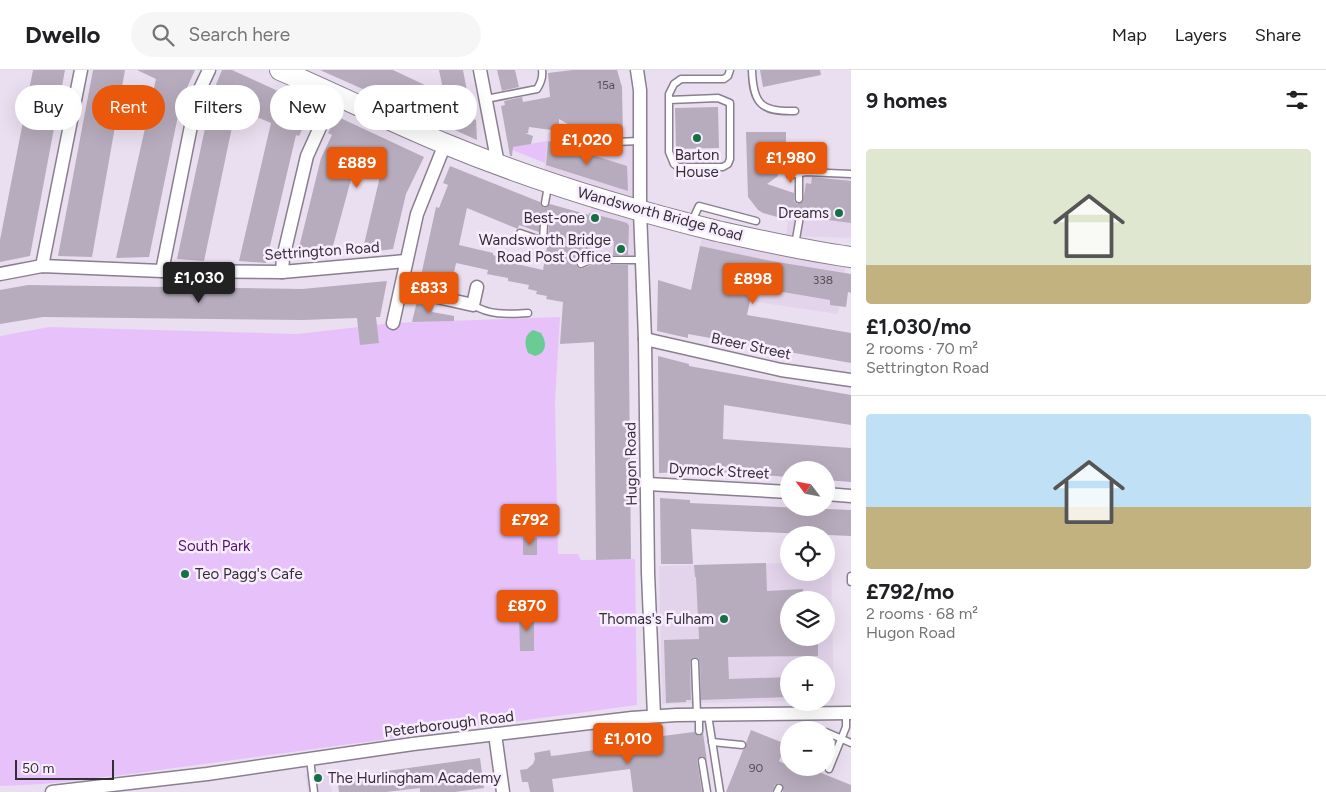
<!DOCTYPE html>
<meta charset="utf-8">
<style>
:root{--surface:#fff;--page:#f6f6f6;--text:#202124;--muted:#757577;--line:#e0e0e0;--accent:#ea580c}
body{margin:0;font-family:Figtree,sans-serif;background:var(--page);color:var(--text);height:100vh;display:flex;flex-direction:column;font-size:19px;white-space:nowrap}
*{box-sizing:border-box;margin:0}
p{font-size:16px;color:var(--muted)}
.icon{flex:none;width:28px;height:28px;fill:none;stroke:currentColor;stroke-width:2;stroke-linecap:round;stroke-linejoin:round}
.map{position:relative;flex:1;overflow:hidden}
.details{display:flex;flex-direction:column;background:var(--surface);width:475px}
.details>*{flex:none}
.banner{position:absolute;left:15px;top:15px;width:475px;height:45px;display:flex;gap:10px}
.needle{width:32px;rotate:302deg}
.fabs{position:absolute;left:780px;top:391px;display:grid;gap:10px}
.fabs a{display:grid;place-items:center;width:55px;height:55px;border-radius:50%;background:var(--surface);box-shadow:0 5px 20px #0002;font-size:25px}
.scale{position:absolute;left:15px;bottom:12px;width:99px;box-sizing:border-box;padding-left:5px;border:2px solid #332e35;border-top:0;font-size:14px;line-height:18px;white-space:nowrap;color:#332e35;-webkit-text-stroke:4px #f8edfe;paint-order:stroke}
.price{position:absolute;translate:-50% -42px;padding:0 11px;border-radius:5px;background:var(--accent);color:#fff;font-size:16px;line-height:32px;filter:drop-shadow(0 1px 2px #0008)}
.price::after{content:'';position:absolute;left:50%;top:30px;width:15px;height:11px;margin-left:-8px;background:inherit;clip-path:polygon(0 0,100% 0,50% 100%)}
.price.selected{background:#222;color:#fff}
ul{padding:0;list-style:none}
li{display:grid;align-content:center;gap:10px;height:265px;padding:0 15px}
li+li{border-top:1px solid var(--line)}
li span{display:grid;place-items:center;height:155px;border-radius:5px;color:#555}
li>.icon{margin-inline-start:auto}
span .icon{width:90px;height:90px;fill:#fffc;stroke-width:1}
li b{font-size:21px}
h2{display:flex;justify-content:space-between;align-items:center;height:60px;padding:0 15px;font-size:21px}
.chip{padding:0 18px;border-radius:22px;background:var(--surface);box-shadow:0 5px 20px #0002;font-size:18px;line-height:45px}
.chip.selected{background:var(--accent);color:#fff}
header{display:flex;align-items:center;gap:30px;box-sizing:border-box;height:70px;padding:0 25px;background:var(--surface);border-bottom:1px solid var(--line)}
header strong{font-size:24px}
nav{display:flex;gap:28px;margin-inline-start:auto;font-size:18px}
.search{width:350px;height:45px;background:var(--page);display:flex;align-items:center;gap:12px;box-sizing:border-box;padding:0 18px;border-radius:28px;color:var(--muted);font-size:19px}
main{display:flex;flex:1;min-height:0}
.map>svg:first-child{display:block}
.built{fill:#e3d4ec;fill-rule:evenodd}
.green{fill:#e7c2fa}
.water{fill:#6bcb95}
.building{fill:#b7acbd;fill-rule:evenodd}
.lines{fill:none;stroke-linecap:round;stroke-linejoin:round}
.lane-casing{stroke:#897f8e;stroke-width:9}
.street-casing{stroke:#897f8e;stroke-width:15}
.primary-casing{stroke:#897f8e;stroke-width:22}
.lane{stroke:#fff;stroke-width:6}
.street{stroke:#fff;stroke-width:12}
.primary{stroke:#fff;stroke-width:20}
.poi-dot{fill:#147146;stroke:#f8edfe;stroke-width:2}
.labels{text-anchor:middle;stroke-width:5;stroke-linejoin:round;paint-order:stroke}
.number-label{font-size:12px;fill:#544e57}
.poi-label{font-size:15px;fill:#332e35;stroke:#f8edfe;text-anchor:end}
.street-label{font-size:15px;fill:#332e35;stroke:#f8edfe}
.park-label{font-size:15px;fill:#561370;stroke:#f8edfe}
</style>
<header>
<strong>Dwello</strong>
<div class="search"><svg class="icon" aria-label="search" viewBox="0 0 24 24"><circle cx="10" cy="10" r="6"/><path d="M15 15l6 6"/></svg>Search here</div>
<nav><a>Map</a><a>Layers</a><a>Share</a></nav>
</header>
<main>
<div class="map">
<svg width="851" height="722" viewBox="0 0 851 722">
<rect width="100%" height="100%" fill="#eadff0"/>
<!-- built -->
<g class="built">
<polygon points="548,62 594,73 632,74 637,193 590,192 587,187 578,185 596,122 544,103"/>
<polygon points="801,99 851,105 851,168 786,166 791,128"/>
<polygon points="702,167 846,193 838,244 750,231 692,217"/>
<path d="M826,492H831L834,630H826V595H789V631L662,634L659,496L789,493V502H826ZM789,530H826V568H789Z"/>
<polygon points="329,701 332,722 308,722 305,704"/>
</g>
<!-- green -->
<g class="green">
<polygon points="547,71 545,93 512,80 512,77"/>
<polygon points="560,247 555,331 558,484 578,484 581,490 635,489 637,635 131,704 44,714 0,716 0,266 49,257 297,264 393,253"/>
</g>
<!-- water -->
<path class="water" d="M533,260L541,263C547,272 547,283 535,286L528,283C524,273 524,265 533,260Z"/>
<!-- building -->
<g class="building">
<polygon points="33,0 65,0 30,186 0,192 0,170"/>
<polygon points="93,0 125,0 92,187 58,186"/>
<polygon points="137,0 195,0 181,31 149,187 116,188 156,9"/>
<polygon points="222,0 232,0 313,37 299,66 296,65 266,193 239,191 271,53 236,38 204,191 177,189 210,35 208,34"/>
<polygon points="320,0 393,0 444,24 439,0 463,0 467,21 441,27 463,37 461,43 476,50 477,70"/>
<polygon points="497,0 515,0 519,17 502,21"/>
<polygon points="573,0 617,0 622,17 623,67 596,65 596,62 580,61 559,49 559,61 529,57 528,63 525,63 533,66 531,74 513,77 512,86 510,86 501,36 505,35 504,31 522,27 523,32 550,27 548,3"/>
<polygon points="760,0 820,0 821,5 763,17"/>
<polygon points="718,37 719,78 676,79 675,38"/>
<polygon points="336,46 424,87 406,124 393,179 362,183 381,102 356,91 330,187 296,190 321,88 332,65 328,63"/>
<polygon points="746,62 786,62 786,91 775,92 778,106 767,114 794,123 794,131 797,134 803,132 806,113 811,114 812,107 851,111 851,153 805,147 804,143 800,141 797,142 795,145 788,144 788,150 763,143 758,140 748,127"/>
<polygon points="548,71 627,96 628,121 546,95"/>
<path d="M450,96L540,132L541,135L544,138L547,137L550,134L589,145V143L617,150L627,153L629,156L628,185H613L614,171L594,166L588,186L579,190L576,194L578,198L581,199L591,195H628L631,489L596,490L594,272L560,274L563,232L546,229L547,226L536,224L537,221L528,219L529,215L508,211V208L487,204L488,200L456,193L450,222L419,215L436,137L439,138L448,115L443,113ZM467,138L518,159L519,155L539,162L540,151L544,149L547,150L549,154L548,171L543,200L512,193L513,190L493,185V183L459,175Z"/>
<polygon points="700,176 771,191 851,204 851,223 848,222 846,237 830,235 830,230 753,217 747,245 851,263 851,293 688,264 688,268 657,261 658,210 691,220"/>
<polygon points="387,211 380,247 376,247 379,273 360,275 357,248 303,250 43,247 0,254 0,220 28,215 302,219"/>
<polygon points="417,231 434,235 432,242 454,246 454,251 412,252"/>
<polygon points="658,286 689,294 689,296 851,325 851,355 724,335 723,369 851,378 851,412 826,410 826,400 789,400 789,407 690,400 690,402 659,403"/>
<polygon points="660,428 690,430 690,433 851,440 851,466 691,459 693,494 661,494"/>
<rect x="523" y="468" width="14" height="17"/>
<polygon points="766,493 767,521 803,519 804,530 789,530 789,568 818,568 818,586 728,587 729,609 789,607 789,627 701,630 700,592 698,588 694,587 690,592 691,630 686,630 686,632 666,633 664,570 699,569 696,507 695,507 694,495"/>
<polygon points="519,543 534,543 534,581 520,581"/>
<polygon points="751,660 786,674 779,691 789,696 789,698 809,698 851,715 851,722 783,722 783,716 779,713 775,715 772,722 726,722 743,680 746,677 746,673"/>
<polygon points="694,662 699,666 703,663 707,691 706,688 702,686 697,690 702,722 633,722 630,699 552,709 554,722 530,722 528,712 522,712 520,700 527,699 533,694 535,689 534,683 550,680 551,686 560,685 642,673 641,667 655,665 655,667"/>
<polygon points="480,688 484,718 455,722 420,722 420,718 386,722 339,722 337,708"/>
</g>
<g class="lines">
<defs>
<g id="lane">
<path d="M752,0C753,34 761,42 795,41"/>
<path d="M486,29L537,19C541,13 543,7 542,0"/>
<polyline points="669,30 718,28 730,33 730,89 728,94 723,97 678,97 674,94 669,82 669,24 674,14 681,9 724,9 728,6 730,0"/>
<polyline points="564,61 595,71 615,72 640,71"/>
<polyline points="790,105 806,102 851,104"/>
<polyline points="799,129 799,104"/>
<polyline points="545,133 548,116"/>
<polyline points="692,151 699,136 756,151"/>
<polyline points="520,163 543,171 544,154"/>
<polyline points="795,175 800,146"/>
<polyline points="581,194 590,190 642,190"/>
<path d="M473,235C491,246 509,244 528,243"/>
<polyline points="851,506 851,512"/>
<polyline points="695,592 697,645"/>
<polyline points="708,645 720,722"/>
<polyline points="820,660 821,660"/>
<polyline points="699,661 699,645"/>
<polyline points="826,662 851,673"/>
<polyline points="712,672 742,675"/>
<polyline points="310,689 314,722"/>
<polyline points="702,691 707,722"/>
<polyline points="829,699 846,657 846,642"/>
<polyline points="777,722 779,718"/>
</g>
<g id="street">
<polyline points="480,0 498,94"/>
<polyline points="637,0 640,20 640,141 645,269 648,503 654,646"/>
<polyline points="42,196 81,0"/>
<polyline points="162,201 194,41 200,19 209,0"/>
<polyline points="282,202 283,188 307,86 335,24"/>
<polyline points="0,204 42,196 162,201 282,202 406,191"/>
<polyline points="401,219 473,235 477,217"/>
<polyline points="393,253 417,144 445,74"/>
<polyline points="645,269 781,300 851,310"/>
<polyline points="648,414 789,422"/>
<polyline points="826,424 851,426"/>
<polyline points="495,664 503,722"/>
<polyline points="52,722 207,704 413,674 632,648 676,645 851,643"/>
</g>
<path id="primary" d="M280,0C335,24 388,50 443,73C532,110 624,138 717,161C762,171 806,181 851,187"/>
</defs>
<!-- lane casing -->
<use href="#lane" class="lane-casing"/>
<!-- street casing -->
<use href="#street" class="street-casing"/>
<!-- primary casing -->
<use href="#primary" class="primary-casing"/>
<!-- lane -->
<use href="#lane" class="lane"/>
<!-- street -->
<use href="#street" class="street"/>
<!-- primary -->
<use href="#primary" class="primary"/>
</g>
<!-- markers -->
<g class="poi-dot">
<circle cx="697" cy="68" r="5"/>
<circle cx="839" cy="143" r="5"/>
<circle cx="595" cy="148" r="5"/>
<circle cx="621" cy="179" r="5"/>
<circle cx="185" cy="504" r="5"/>
<circle cx="724" cy="549" r="5"/>
<circle cx="318" cy="708" r="5"/>
</g>
<g class="labels">
<!-- number labels -->
<g class="number-label">
<text x="606" y="19">15a</text>
<text x="823" y="214">338</text>
<text x="756" y="702">90</text>
</g>
<!-- poi labels -->
<g class="poi-label">
<text x="697" y="90" text-anchor="middle">Barton<tspan x="697" dy="17">House</tspan></text>
<text x="829" y="148">Dreams</text>
<text x="585" y="153">Best-one</text>
<text x="611" y="175">Wandsworth Bridge<tspan x="611" dy="17">Road Post Office</tspan></text>
<text x="195" y="509" text-anchor="start">Teo Pagg's Cafe</text>
<text x="714" y="554">Thomas's Fulham</text>
<text x="328" y="713" text-anchor="start">The Hurlingham Academy</text>
</g>
<!-- street labels -->
<g class="street-label">
<text transform="translate(660 144) rotate(15)" y="5">Wandsworth Bridge Road</text>
<text transform="translate(322 181) rotate(-4)" y="5">Settrington Road</text>
<text transform="translate(751 276) rotate(12)" y="5">Breer Street</text>
<text transform="translate(631 394) rotate(-91)" y="5">Hugon Road</text>
<text transform="translate(719 401) rotate(3)" y="5">Dymock Street</text>
<text transform="translate(449 654) rotate(-7)" y="5">Peterborough Road</text>
</g>
<!-- park labels -->
<g class="park-label">
<text x="214" y="481">South Park</text>
</g>
</g>
</svg>
<div class="fabs">
<a><svg class="needle" viewBox="-14 -14 28 28"><path d="M0-13l5 13h-10z" fill="#e53935"/><path d="M0 13l5-13h-10z" fill="#757577"/></svg></a>
<a><svg class="icon" aria-label="locate" viewBox="0 0 24 24"><circle cx="12" cy="12" r="6"/><path d="M12 2v4M12 18v4M2 12h4M18 12h4"/></svg></a>
<a><svg class="icon" aria-label="layers" viewBox="0 0 24 24"><path d="M12 4l9 5-9 5-9-5zM3 14l9 5 9-5"/></svg></a>
<a>+</a>
<a>−</a>
</div>
<div class="scale">50 m</div>
<b class="price" style="left:587px;top:96px">£1,020</b>
<b class="price" style="left:791px;top:114px">£1,980</b>
<b class="price" style="left:357px;top:119px">£889</b>
<b class="price selected" style="left:199px;top:234px">£1,030</b>
<b class="price" style="left:753px;top:235px">£898</b>
<b class="price" style="left:429px;top:244px">£833</b>
<b class="price" style="left:530px;top:476px">£792</b>
<b class="price" style="left:527px;top:562px">£870</b>
<b class="price" style="left:628px;top:695px">£1,010</b>
<div class="banner">
<a class="chip">Buy</a>
<a class="chip selected">Rent</a>
<a class="chip">Filters</a>
<a class="chip">New</a>
<a class="chip">Apartment</a>
</div>
</div>
<section class="details">
<h2>9 homes<svg class="icon" aria-label="filters" viewBox="0 0 24 24"><path d="M4 7h16M4 17h16"/><circle cx="9" cy="7" r="2"/><circle cx="15" cy="17" r="2"/></svg></h2>
<ul>
<li><span style="background:linear-gradient(#dfe7d0 75%,#c2b280 0)"><svg class="icon" aria-label="home" viewBox="0 0 24 24"><path d="M3 11l9-7 9 7M6 9v11h12V9"/></svg></span><div><b>£1,030/mo</b><p>2 rooms · 70 m²</p><p>Settrington Road</p></div></li>
<li><span style="background:linear-gradient(#bfe0f5 60%,#c2b280 0)"><svg class="icon" aria-label="home" viewBox="0 0 24 24"><path d="M3 11l9-7 9 7M6 9v11h12V9"/></svg></span><div><b>£792/mo</b><p>2 rooms · 68 m²</p><p>Hugon Road</p></div></li>
</ul>
</section>
</main>
